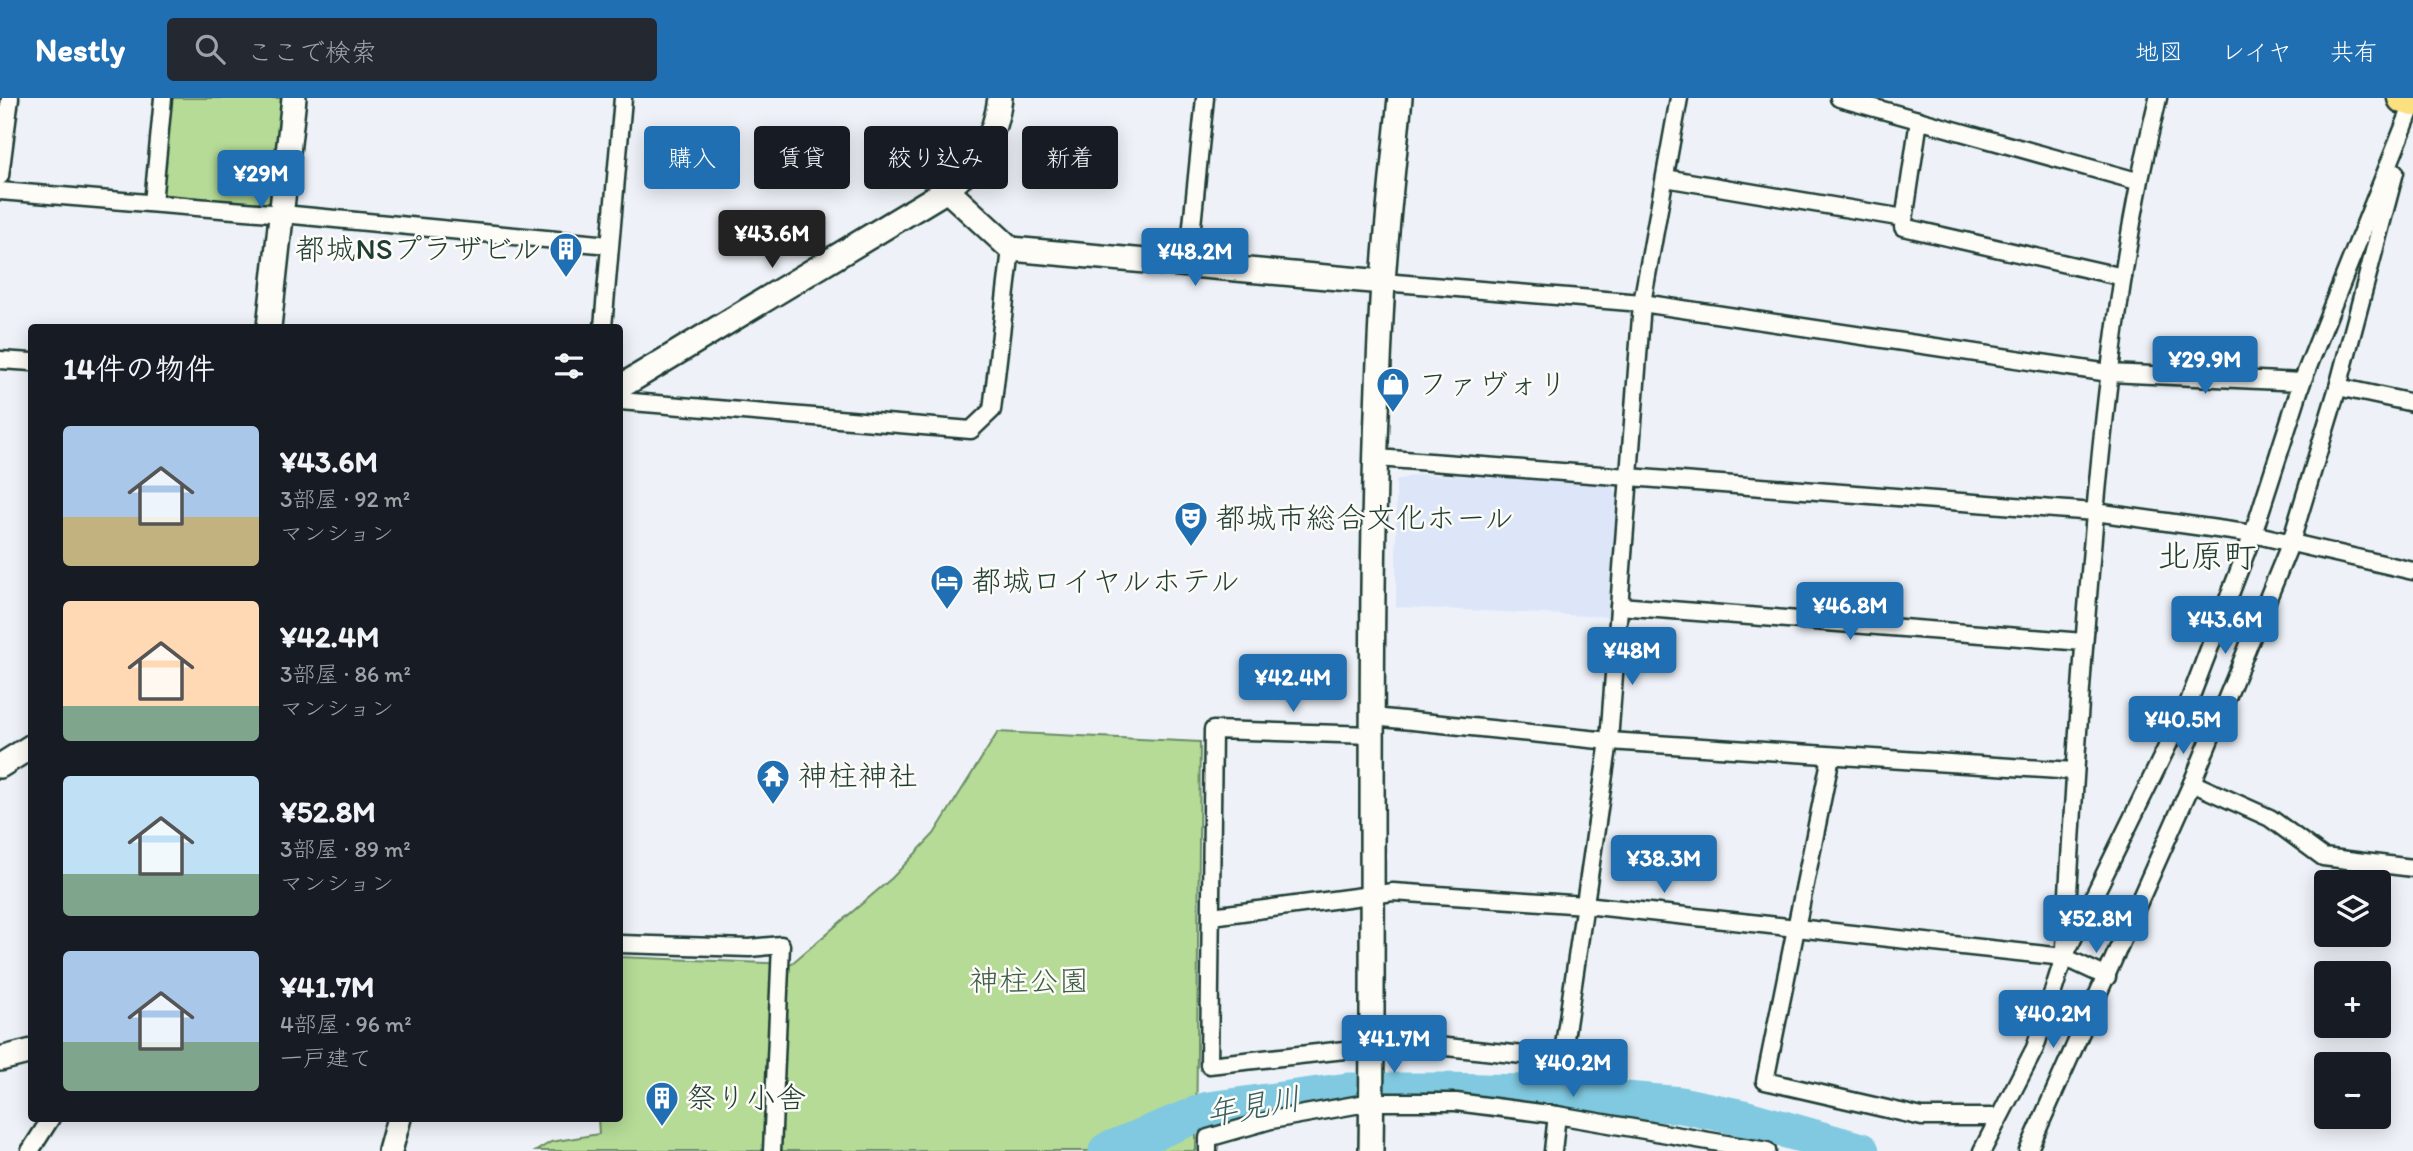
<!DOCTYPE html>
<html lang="ja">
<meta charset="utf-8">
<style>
:root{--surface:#171b24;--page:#242831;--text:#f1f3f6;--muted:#9ea1a6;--accent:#1f6fb2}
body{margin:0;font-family:Itim,"Klee One",sans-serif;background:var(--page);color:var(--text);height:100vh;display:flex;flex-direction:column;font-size:26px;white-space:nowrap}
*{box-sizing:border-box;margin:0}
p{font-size:23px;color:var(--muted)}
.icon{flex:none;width:38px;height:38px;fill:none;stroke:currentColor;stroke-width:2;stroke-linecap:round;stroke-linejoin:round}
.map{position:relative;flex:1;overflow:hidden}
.sheet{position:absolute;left:28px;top:226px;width:595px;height:798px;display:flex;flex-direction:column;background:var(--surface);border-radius:7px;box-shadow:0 4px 18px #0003}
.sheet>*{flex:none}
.guide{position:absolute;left:644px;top:28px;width:665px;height:63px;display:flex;gap:14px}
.controls{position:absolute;left:2314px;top:772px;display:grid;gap:14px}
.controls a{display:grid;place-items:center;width:77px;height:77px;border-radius:7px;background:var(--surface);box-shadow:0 4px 18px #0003;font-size:35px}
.price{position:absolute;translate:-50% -60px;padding:0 16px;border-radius:7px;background:var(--accent);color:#fff;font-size:23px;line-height:46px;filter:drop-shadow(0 2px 4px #0008)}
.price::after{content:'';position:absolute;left:50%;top:42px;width:21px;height:16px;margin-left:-10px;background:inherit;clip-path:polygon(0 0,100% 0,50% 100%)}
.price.active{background:#222;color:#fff}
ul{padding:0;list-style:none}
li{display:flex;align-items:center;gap:21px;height:175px;padding:0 35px}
li span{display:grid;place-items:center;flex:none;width:196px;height:140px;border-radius:7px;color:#555}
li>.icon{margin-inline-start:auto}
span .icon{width:84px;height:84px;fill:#fffc;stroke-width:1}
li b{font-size:30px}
h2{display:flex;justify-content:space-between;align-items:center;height:84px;padding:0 35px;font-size:30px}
.pill{padding:0 24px;border-radius:7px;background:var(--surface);box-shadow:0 4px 18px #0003;font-size:24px;line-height:63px}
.pill.active{background:var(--accent);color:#fff}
header{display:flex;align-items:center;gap:42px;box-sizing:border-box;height:98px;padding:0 35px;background:var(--accent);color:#fff}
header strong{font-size:33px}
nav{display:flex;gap:38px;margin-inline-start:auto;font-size:24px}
.search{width:490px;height:63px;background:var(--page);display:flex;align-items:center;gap:18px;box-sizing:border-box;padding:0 24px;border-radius:7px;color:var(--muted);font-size:26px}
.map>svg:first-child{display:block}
.built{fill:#dde6f9}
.green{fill:#b5db97;stroke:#6a8c66;stroke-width:2}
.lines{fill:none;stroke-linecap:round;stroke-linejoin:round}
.river{stroke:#80c9e0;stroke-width:37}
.street-casing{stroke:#1f3d34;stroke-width:21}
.secondary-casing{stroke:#1f3d34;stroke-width:28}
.highway-casing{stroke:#1f3d34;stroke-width:35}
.street{stroke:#fdfcf7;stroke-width:16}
.secondary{stroke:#fdfcf7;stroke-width:23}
.highway{stroke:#fbe080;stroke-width:30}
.labels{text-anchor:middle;stroke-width:5;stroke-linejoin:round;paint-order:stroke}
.poi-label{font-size:30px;fill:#1f3d34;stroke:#fdfcf7;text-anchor:start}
.park-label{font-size:30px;fill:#3d5d48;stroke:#fdfcf7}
.water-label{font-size:32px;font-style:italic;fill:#37605f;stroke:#fdfcf7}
.quarter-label{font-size:33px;fill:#1f3d34;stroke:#fdfcf7}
</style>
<header>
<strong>Nestly</strong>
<div class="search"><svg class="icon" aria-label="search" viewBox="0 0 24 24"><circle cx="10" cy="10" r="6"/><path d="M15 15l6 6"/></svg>ここで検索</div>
<nav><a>地図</a><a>レイヤ</a><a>共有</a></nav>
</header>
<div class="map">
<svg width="2413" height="1053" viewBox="0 0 2413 1053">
<rect width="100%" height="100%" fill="#eef2f8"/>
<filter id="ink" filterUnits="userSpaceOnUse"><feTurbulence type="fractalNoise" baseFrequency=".0143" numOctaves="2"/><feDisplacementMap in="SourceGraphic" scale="14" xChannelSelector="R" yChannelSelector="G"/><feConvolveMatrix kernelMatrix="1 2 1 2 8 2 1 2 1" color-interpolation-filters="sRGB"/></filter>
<g filter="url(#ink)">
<!-- built -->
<polygon class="built" points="1419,376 1611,385 1618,397 1608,519 1396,509 1396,382"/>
<!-- green -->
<g class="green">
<polygon points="168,0 283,0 272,108 158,96"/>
<polygon points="998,634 1200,644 1196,1053 536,1053 551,1044 599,1036 598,1020 620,1020 620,859 791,866 892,780 934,736"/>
</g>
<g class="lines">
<!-- river -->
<polyline class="river" points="1107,1053 1208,1012 1348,993 1445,993 1560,996 1681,1007 1744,1020 1861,1053"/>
<defs>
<g id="street">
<polyline points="1839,0 2137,83"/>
<polyline points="1919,22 1903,129 2123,179"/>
<polyline points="0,78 10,0"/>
<polyline points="1665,80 1904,120"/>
<polyline points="0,93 283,116 609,147"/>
<polyline points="153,105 163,0"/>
<polyline points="1188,167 1205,0"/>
<polyline points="1383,184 1642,205 2109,275 2302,284"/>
<polyline points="603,229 623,0"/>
<polyline points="0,262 32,264"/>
<polyline points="2338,289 2413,305"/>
<polyline points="620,303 971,332 992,312 1011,151"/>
<polyline points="1377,360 2095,414 2253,436 2413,473"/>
<polyline points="1619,508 2084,544"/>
<polyline points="1373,619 1609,643 2074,673"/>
<polyline points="1372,637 1213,632 1209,967 1372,949 1389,943 1562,961 1609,643 1642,205 1679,0"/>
<polyline points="1831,658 1765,983 1922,1019 1997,1019"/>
<polyline points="2192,685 2270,720 2323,759 2413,770"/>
<polyline points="1212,818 1393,794 1585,807 2064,859 2107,879"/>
<polyline points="620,846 749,850 781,847 772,1053"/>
<path d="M2065,849C2072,720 2080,591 2091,462C2104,307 2121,152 2158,0"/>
<polyline points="30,1053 51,1020"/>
<polyline points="1208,1053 1208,1040 1271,1022 1372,1004 1456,1004 1557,1017 1767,1053"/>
<polyline points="1553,1053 1557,1017"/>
<polyline points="1982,1053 2035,950 2064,859 2188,606 2253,436 2302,284 2413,6"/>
<polyline points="2028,1053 2192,685 2291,444 2338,289 2395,74"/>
</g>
<g id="secondary">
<polyline points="947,92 1011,151 1383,184"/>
<polyline points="269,229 294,0"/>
<path d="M620,289L947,92C978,65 995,41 1000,0"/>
<polyline points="0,668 32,648"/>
<polyline points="0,961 32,953"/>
<polyline points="390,1053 399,1020"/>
<path d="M1371,1053C1375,764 1366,473 1383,185C1387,123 1394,61 1400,0"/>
</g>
<polyline id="highway" points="2403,0 2413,3"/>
</defs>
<!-- street casing -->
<use href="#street" class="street-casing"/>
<!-- secondary casing -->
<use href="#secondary" class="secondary-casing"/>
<!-- highway casing -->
<use href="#highway" class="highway-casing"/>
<!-- street -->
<use href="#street" class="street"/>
<!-- secondary -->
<use href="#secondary" class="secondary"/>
<!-- highway -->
<use href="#highway" class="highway"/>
</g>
</g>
<!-- icons -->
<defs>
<symbol id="building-pin" viewBox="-11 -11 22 30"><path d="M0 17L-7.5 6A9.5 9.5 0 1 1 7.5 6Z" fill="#1f6fb2" stroke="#fdfcf7"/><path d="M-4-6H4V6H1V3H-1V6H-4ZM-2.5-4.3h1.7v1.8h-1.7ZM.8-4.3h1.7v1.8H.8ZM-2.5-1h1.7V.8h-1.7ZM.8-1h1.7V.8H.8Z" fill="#fff"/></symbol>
<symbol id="shop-pin" viewBox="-11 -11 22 30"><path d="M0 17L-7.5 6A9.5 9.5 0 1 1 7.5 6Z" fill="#1f6fb2" stroke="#fdfcf7"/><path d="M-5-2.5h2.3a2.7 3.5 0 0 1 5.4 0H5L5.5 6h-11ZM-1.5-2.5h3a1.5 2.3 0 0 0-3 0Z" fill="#fff"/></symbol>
<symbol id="theatre-pin" viewBox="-11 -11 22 30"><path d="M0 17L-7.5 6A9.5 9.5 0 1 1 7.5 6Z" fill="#1f6fb2" stroke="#fdfcf7"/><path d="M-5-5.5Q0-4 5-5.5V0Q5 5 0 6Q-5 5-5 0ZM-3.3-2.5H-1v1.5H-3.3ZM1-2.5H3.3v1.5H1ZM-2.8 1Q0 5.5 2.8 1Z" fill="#fff"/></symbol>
<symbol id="hotel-pin" viewBox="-11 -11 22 30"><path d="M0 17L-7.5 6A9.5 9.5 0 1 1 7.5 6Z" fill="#1f6fb2" stroke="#fdfcf7"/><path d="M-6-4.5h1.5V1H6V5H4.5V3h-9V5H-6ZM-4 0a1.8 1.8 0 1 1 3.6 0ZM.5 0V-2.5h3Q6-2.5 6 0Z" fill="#fff"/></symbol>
<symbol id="temple-pin" viewBox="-11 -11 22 30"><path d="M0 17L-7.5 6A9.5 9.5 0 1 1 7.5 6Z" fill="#1f6fb2" stroke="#fdfcf7"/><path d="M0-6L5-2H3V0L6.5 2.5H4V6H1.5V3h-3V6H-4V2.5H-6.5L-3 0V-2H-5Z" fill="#fff"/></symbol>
</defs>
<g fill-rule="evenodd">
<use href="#building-pin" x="547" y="132" width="38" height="52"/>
<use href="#shop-pin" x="1374" y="267" width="38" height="52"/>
<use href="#theatre-pin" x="1172" y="401" width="38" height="52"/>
<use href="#hotel-pin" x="928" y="464" width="38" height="52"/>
<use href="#temple-pin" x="754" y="659" width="38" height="52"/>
<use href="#building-pin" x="643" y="981" width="38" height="52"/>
</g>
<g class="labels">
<!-- poi labels -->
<g class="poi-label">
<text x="542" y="161" text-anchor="end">都城NSプラザビル</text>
<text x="1418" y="296">ファヴォリ</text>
<text x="1216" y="430">都城市総合文化ホール</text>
<text x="972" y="493">都城ロイヤルホテル</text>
<text x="798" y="688">神柱神社</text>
<text x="686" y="1010">祭り小舎</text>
</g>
<!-- park labels -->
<g class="park-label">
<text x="1029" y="893">神柱公園</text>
</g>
<!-- water labels -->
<g class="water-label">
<text transform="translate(1253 1008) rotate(-10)" y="11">年見川</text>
</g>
<!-- quarter labels -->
<g class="quarter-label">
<text x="2207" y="469">北原町</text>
</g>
</g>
</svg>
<div class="controls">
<a><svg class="icon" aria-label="layers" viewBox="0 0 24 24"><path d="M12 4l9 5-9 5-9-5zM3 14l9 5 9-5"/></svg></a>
<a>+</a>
<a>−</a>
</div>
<b class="price" style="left:261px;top:112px">¥29M</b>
<b class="price active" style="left:772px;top:172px">¥43.6M</b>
<b class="price" style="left:1195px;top:190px">¥48.2M</b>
<b class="price" style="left:2205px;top:298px">¥29.9M</b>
<b class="price" style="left:1850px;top:544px">¥46.8M</b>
<b class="price" style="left:2225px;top:558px">¥43.6M</b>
<b class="price" style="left:1632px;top:589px">¥48M</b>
<b class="price" style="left:1293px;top:616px">¥42.4M</b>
<b class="price" style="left:2183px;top:658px">¥40.5M</b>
<b class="price" style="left:1664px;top:797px">¥38.3M</b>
<b class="price" style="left:2096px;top:857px">¥52.8M</b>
<b class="price" style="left:2053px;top:952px">¥40.2M</b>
<b class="price" style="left:1394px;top:977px">¥41.7M</b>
<b class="price" style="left:1573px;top:1001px">¥40.2M</b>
<div class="guide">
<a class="pill active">購入</a>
<a class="pill">賃貸</a>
<a class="pill">絞り込み</a>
<a class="pill">新着</a>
</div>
<section class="sheet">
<h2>14件の物件<svg class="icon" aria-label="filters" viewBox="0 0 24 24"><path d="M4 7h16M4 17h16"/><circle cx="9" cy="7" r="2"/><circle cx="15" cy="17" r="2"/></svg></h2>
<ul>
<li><span style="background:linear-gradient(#a9c7e8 65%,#c2b280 0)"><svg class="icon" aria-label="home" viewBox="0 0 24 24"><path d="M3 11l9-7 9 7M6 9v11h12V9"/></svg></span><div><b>¥43.6M</b><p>3部屋 · 92 m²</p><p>マンション</p></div></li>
<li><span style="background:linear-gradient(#ffd9b3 75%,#7fa58c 0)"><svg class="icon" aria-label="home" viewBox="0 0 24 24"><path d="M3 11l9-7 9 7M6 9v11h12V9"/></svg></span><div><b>¥42.4M</b><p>3部屋 · 86 m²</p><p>マンション</p></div></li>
<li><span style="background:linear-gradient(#bfe0f5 70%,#7fa58c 0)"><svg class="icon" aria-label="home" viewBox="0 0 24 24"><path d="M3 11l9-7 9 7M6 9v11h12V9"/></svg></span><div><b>¥52.8M</b><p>3部屋 · 89 m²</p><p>マンション</p></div></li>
<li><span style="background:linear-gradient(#a9c7e8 65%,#7fa58c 0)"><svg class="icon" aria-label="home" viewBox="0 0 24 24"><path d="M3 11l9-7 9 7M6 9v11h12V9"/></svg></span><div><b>¥41.7M</b><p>4部屋 · 96 m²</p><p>一戸建て</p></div></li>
</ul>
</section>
</div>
